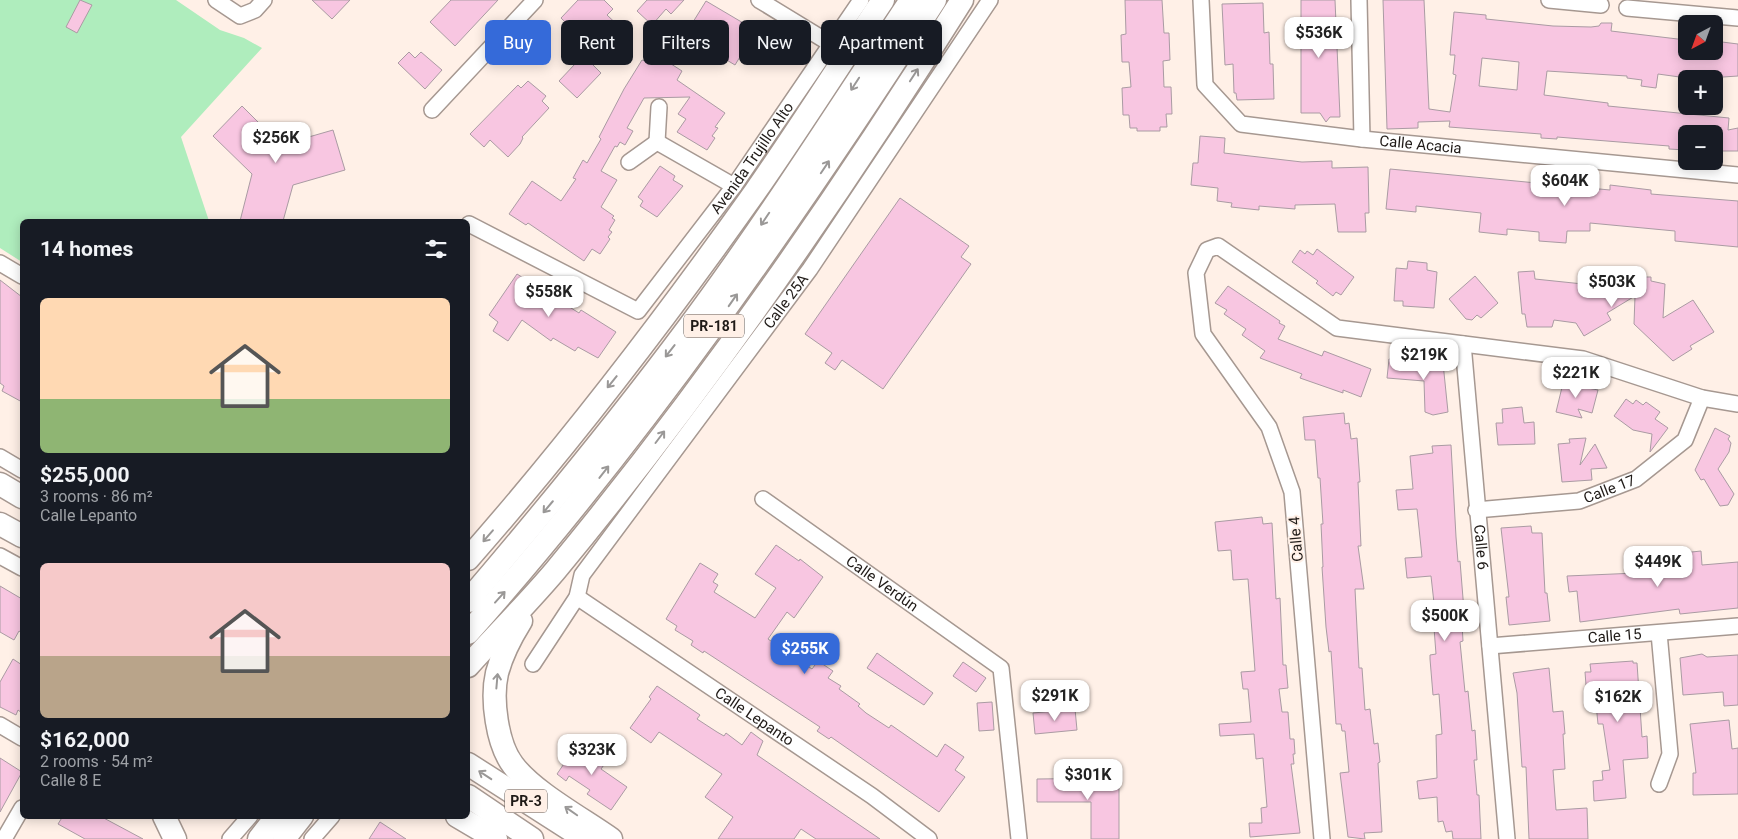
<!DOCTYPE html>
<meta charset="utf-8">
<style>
:root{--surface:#171b24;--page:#242831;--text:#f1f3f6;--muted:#9ea1a6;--accent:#356ad9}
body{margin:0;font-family:Roboto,sans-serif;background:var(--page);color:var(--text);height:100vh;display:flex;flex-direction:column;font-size:19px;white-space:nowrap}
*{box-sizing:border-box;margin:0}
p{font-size:16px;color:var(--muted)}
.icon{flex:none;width:28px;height:28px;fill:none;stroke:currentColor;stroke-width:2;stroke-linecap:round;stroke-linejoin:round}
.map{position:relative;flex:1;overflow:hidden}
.sheet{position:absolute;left:20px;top:219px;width:450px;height:600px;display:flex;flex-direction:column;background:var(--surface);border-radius:8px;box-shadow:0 2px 12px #0003}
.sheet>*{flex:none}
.hud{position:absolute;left:485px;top:20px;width:475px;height:45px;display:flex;gap:10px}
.needle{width:32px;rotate:221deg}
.fabs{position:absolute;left:1678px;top:15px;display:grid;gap:10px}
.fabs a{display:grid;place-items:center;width:45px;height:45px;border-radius:8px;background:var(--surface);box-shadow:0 2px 12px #0003;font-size:25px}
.price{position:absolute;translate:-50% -42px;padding:0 11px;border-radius:10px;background:#fff;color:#222;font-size:16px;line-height:32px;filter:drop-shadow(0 1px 2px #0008)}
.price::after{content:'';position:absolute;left:50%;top:30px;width:15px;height:11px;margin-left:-8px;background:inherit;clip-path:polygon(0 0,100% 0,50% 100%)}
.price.active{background:var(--accent);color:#fff}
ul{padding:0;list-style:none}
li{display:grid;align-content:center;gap:10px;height:265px;padding:0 20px}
li span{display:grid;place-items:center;height:155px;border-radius:8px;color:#555}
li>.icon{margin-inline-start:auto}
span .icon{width:90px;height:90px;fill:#fffc;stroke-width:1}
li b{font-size:21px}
h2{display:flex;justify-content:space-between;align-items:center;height:60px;padding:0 20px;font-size:21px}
.chip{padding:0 18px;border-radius:8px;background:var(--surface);box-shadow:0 2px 12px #0003;font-size:18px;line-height:45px}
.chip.active{background:var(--accent);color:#fff}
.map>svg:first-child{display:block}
.green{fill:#afedbd}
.building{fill:#f8c6e1;stroke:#aa9ba3;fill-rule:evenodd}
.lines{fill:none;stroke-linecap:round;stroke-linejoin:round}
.minor-casing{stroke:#a69891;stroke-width:18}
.highway-casing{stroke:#a69891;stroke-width:25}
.minor{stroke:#fff;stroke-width:15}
.highway{stroke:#fff;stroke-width:22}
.oneway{stroke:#9a9897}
.labels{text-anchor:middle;stroke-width:4;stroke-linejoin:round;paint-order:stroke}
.shield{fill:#fff0e7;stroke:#625a55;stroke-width:1}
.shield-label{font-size:14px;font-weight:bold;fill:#1f1a17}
.street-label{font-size:15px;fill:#1f1a17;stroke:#fff0e7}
</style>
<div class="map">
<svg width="1738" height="839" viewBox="0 0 1738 839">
<rect width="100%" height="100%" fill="#fff0e7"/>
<!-- green -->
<polygon class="green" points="0,0 176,0 220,30 244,38 262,48 181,137 209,221 22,221 22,262 0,248"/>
<!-- building -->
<g class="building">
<polygon points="80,0 92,5 77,33 66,27"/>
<polygon points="312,0 350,0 332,19"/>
<polygon points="451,0 498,0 455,46 430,22"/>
<polygon points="578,0 604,0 613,9 607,15 625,32 593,65 601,73 577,98 559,81 591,47 561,18"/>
<polygon points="647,0 684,0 671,14 666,9 652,25 637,11"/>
<polygon points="1125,0 1162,0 1164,33 1169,33 1170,60 1163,61 1164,87 1171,87 1172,114 1166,114 1167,127 1160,127 1160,131 1137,131 1137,128 1130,128 1129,115 1123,115 1122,88 1131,87 1129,62 1122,62 1121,35 1126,34"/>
<polygon points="1301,0 1335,0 1340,117 1330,117 1326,122 1320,113 1301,113"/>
<path d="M1383,0H1424L1429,109L1450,112L1456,75L1453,74L1455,55H1450L1454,12L1486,15V19L1553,26L1591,27L1599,26L1601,23H1612L1611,31L1686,40V51H1714V41L1738,44V76L1694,79L1658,74L1656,88L1641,86L1642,80L1627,78V76L1547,71L1544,95L1608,103V106L1729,118L1728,130L1738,128V151H1714V134H1686V150L1669,149V146L1557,137V139L1541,138V134L1449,127L1450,121L1418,122V128L1387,129ZM1482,58L1519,62L1517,90L1479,86Z"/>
<polygon points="706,1 750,27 743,39 749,42 735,65 685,35"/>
<polygon points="1263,3 1264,33 1269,32 1270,64 1273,64 1274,99 1237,100 1236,93 1234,93 1233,64 1225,65 1222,4"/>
<polygon points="651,51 682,71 677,80 725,113 715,127 718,128 712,136 715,138 707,150 677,132 686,119 678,114 690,97 644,98 627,128 633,131 625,145 620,142 617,147 615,146 601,171 617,180 601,207 614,216 612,218 615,220 609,230 612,232 608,237 610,239 600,254 592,249 584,261 528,223 526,225 509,214 532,181 561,201 576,179 573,178 583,160 587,163 601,139 599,137 624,89 642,60 645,61"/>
<polygon points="409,52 415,58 421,52 442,70 425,89 398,63"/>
<polygon points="528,81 546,96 542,101 549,108 522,137 523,138 520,144 508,157 490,140 484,147 470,134 518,85 521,88"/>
<polygon points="242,106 281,145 333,130 345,170 293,185 283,221 240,221 252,174 213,136"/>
<polygon points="1200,136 1225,138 1224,153 1302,162 1332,161 1332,168 1368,167 1369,213 1365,213 1366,232 1338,232 1335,204 1295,205 1295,209 1259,206 1259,210 1231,207 1232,203 1217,201 1218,188 1191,185 1193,163 1198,163"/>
<polygon points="660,166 675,176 673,180 683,186 657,217 640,206 643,201 638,197"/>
<polygon points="1390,169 1610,190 1610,185 1651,190 1651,194 1738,201 1738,247 1675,241 1675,231 1590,223 1590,231 1567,231 1566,243 1539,241 1539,232 1507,229 1507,235 1479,232 1481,213 1416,206 1416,212 1386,209"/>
<polygon points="900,198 969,246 961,257 971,264 883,389 842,360 835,370 825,363 832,353 805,334"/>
<polygon points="1317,249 1354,277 1341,295 1336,292 1333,296 1316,283 1318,281 1292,262 1300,250 1305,254 1307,251 1313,255"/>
<polygon points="1408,261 1427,263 1427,270 1437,272 1434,308 1403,306 1403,301 1394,301 1396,268 1407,269"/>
<polygon points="1589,267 1602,268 1613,271 1610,284 1640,283 1640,277 1651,277 1651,281 1665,284 1663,318 1693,300 1714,332 1690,346 1692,349 1673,361 1634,324 1635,296 1607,313 1611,320 1584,336 1576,323 1554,320 1552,327 1527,327 1525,314 1522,314 1518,272 1534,271 1535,279 1583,284"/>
<polygon points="517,274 579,313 581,310 616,332 598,358 578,347 575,351 553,338 551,341 522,320 508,341 493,331 498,322 489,315"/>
<polygon points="1475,276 1498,303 1481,318 1477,315 1472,320 1466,319 1449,299"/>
<polygon points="0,280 22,297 22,402 2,391 4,386 0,383"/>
<polygon points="1228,286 1280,321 1279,323 1285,326 1278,339 1322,356 1324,351 1371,369 1361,397 1343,390 1343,393 1300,378 1302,374 1260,358 1265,351 1242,335 1246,329 1224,314 1227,310 1215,303"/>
<polygon points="1389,359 1443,363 1448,412 1433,415 1425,412 1424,381 1387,378"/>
<polygon points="1564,379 1578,382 1578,386 1598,390 1592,413 1578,409 1582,418 1556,412"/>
<polygon points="1626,399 1633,404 1636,400 1643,405 1646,402 1660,412 1655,419 1668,428 1650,452 1652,434 1633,430 1614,416"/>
<polygon points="1522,407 1524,423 1534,422 1535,444 1498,445 1496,423 1503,423 1502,409"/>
<polygon points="1344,413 1345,424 1349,423 1351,439 1357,438 1360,482 1358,482 1361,546 1358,546 1364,589 1355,589 1359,668 1362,668 1365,710 1370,709 1374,744 1378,743 1380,762 1378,763 1382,832 1364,833 1365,839 1348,837 1340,773 1349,772 1345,731 1342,731 1341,724 1336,724 1331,651 1329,652 1326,627 1322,567 1323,567 1321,524 1323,524 1320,478 1318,478 1315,440 1305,440 1303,417"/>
<polygon points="1715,428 1730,436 1728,439 1731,443 1729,452 1718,469 1734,494 1728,505 1720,506 1704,479 1701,480 1695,470"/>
<polygon points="1586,438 1580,465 1595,444 1607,468 1591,469 1592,480 1562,482 1558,444 1570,443 1569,439"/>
<polygon points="1451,445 1456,537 1458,562 1460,561 1465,623 1462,624 1463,641 1460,642 1465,692 1468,691 1472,731 1475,730 1477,760 1474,760 1477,795 1479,795 1481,839 1453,839 1452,831 1446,832 1443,821 1438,822 1437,797 1419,799 1417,781 1437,778 1436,735 1442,734 1439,694 1433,695 1430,659 1430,655 1436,654 1434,628 1430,628 1427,604 1434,603 1431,576 1407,578 1405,558 1422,557 1417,509 1398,510 1396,490 1413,489 1410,456 1433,453 1432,446"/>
<polygon points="1262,517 1263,524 1272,523 1276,599 1280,598 1283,665 1286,665 1288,688 1279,689 1282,712 1288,712 1290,739 1294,739 1295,754 1293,754 1294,764 1291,764 1300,833 1250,837 1249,823 1262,823 1261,808 1267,807 1263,758 1256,759 1254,734 1220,736 1219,724 1251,722 1248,689 1243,689 1241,672 1255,671 1248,579 1233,580 1231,550 1218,551 1215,522"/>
<polygon points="1531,526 1532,533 1542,533 1545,593 1547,593 1550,621 1509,625 1506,597 1509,597 1501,528"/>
<polygon points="776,545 799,561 800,559 823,577 794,618 787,612 768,639 812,669 818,661 833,671 828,678 841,686 839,689 860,704 858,706 866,713 889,728 891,725 937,757 945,744 964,757 955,770 965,777 939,812 831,737 829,739 817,731 820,727 788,706 704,651 703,653 691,645 693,641 675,630 677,626 666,619 700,563 718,574 713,582 718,585 714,592 755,618 776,588 755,574"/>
<polygon points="1701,551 1702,565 1738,562 1738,608 1680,614 1679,609 1580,622 1577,591 1569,592 1567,576 1637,573 1636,558"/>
<polygon points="0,586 22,599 22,633 19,631 14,640 0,632"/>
<polygon points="877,653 933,693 924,705 867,668"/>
<polygon points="1702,654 1707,657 1738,655 1738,705 1724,706 1723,692 1683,695 1680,658"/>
<polygon points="13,659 22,665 22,713 18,710 16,715 0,707 0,682"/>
<polygon points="1633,661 1633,663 1637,663 1642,737 1647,736 1648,758 1623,760 1626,798 1594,801 1593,781 1603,780 1602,771 1610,770 1603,724 1598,724 1594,684 1586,685 1585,672 1591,672 1590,664"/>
<polygon points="963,662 986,678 976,692 953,676"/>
<polygon points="1549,668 1553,712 1563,711 1565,734 1563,734 1565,769 1553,770 1556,810 1587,808 1588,839 1529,839 1526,767 1522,767 1517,693 1513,673"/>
<polygon points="657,686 700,715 697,719 717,732 724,736 726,733 742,745 751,732 763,741 757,755 880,839 816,839 801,829 794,839 718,839 733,817 705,797 722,774 659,732 651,743 630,728 651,699 649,697"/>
<polygon points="992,702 994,730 979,731 977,703"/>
<polygon points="1075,709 1077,730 1035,734 1033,713"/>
<polygon points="1729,720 1732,749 1738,748 1738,794 1693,795 1693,773 1696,773 1690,724"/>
<polygon points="578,743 606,762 601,769 627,787 611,810 587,794 590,790 569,776 566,781 557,774"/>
<polygon points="0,758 22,772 0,812"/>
<polygon points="1119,778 1119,839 1091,839 1091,802 1037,802 1037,779"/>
<polygon points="63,816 100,816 143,839 85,839 58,824"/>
<polygon points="380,822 406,839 369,839"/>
</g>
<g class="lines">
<defs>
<g id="minor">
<polyline points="216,0 240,16 255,10 264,0"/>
<polyline points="759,0 831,44"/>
<path id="s1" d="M1201,0L1205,85L1241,124L1362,139L1738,175"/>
<polyline points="1359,0 1362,139"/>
<polyline points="1549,0 1601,5"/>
<polyline points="1627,8 1738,18"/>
<polyline points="432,110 535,0"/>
<polyline points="657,142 734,186"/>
<polyline points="657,142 659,107"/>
<polyline points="629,162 657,142"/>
<path id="s2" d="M469,224L638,311L734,186L861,0"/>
<polyline points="0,263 22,276"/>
<path id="s3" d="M1463,344L1507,839"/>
<polyline points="0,457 22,470"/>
<path id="s4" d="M763,499L1001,668L1019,839"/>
<path id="s5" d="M1476,510L1579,501L1636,479L1685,440L1702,398"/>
<polyline points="0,556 22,568"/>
<path id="s6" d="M577,597L872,796L929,839"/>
<path id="s7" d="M1490,646L1738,626"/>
<path id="s8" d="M533,664L577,597L582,575L810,269L990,0"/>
<polyline points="0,725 22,738"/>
<polyline points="1659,784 1670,754 1659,633"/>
<polyline points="4,839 22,808"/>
<polyline points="230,839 250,816"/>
<polyline points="312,839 332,816"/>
<polyline points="1322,839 1292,492 1269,427 1203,334 1196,273 1207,250 1218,246 1337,328 1583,359 1702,398 1738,404"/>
</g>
<g id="highway">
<polyline points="0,484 22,497"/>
<polyline points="0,524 22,536"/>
<path d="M468,559C570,443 665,319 755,192C799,129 840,64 883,0"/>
<path d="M468,601C544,512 618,422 688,328C767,222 838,110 911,0"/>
<path d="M521,621C511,637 502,654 497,673C491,699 497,744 513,765C533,792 583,819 611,839"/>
<path d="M468,633C643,436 792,221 935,0"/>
<path d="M468,666C496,635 527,604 555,571C704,391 838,198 962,0"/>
<polyline points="468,764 585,839"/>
<polyline points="468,796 532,839"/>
<polyline points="164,816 175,839"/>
<polyline points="457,816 496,839"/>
<polyline points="259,839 277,816"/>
<polyline points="284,839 302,816"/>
</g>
</defs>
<!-- minor casing -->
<use href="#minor" class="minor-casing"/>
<!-- highway casing -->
<use href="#highway" class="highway-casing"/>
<!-- minor -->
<use href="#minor" class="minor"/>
<!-- highway -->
<use href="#highway" class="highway"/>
</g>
<!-- one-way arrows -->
<defs><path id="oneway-shaft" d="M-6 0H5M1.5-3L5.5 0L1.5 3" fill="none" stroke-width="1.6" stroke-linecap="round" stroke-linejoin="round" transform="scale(1.25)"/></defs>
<g class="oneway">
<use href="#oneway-shaft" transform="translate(914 75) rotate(-57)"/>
<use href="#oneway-shaft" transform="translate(855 84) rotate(123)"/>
<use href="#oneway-shaft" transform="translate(825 167) rotate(-56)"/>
<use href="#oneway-shaft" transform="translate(765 219) rotate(124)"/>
<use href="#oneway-shaft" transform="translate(733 300) rotate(-55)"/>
<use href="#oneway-shaft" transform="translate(670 351) rotate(128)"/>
<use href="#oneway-shaft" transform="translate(612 382) rotate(129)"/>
<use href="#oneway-shaft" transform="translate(660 437) rotate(-53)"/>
<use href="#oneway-shaft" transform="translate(604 472) rotate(-52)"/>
<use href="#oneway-shaft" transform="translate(548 507) rotate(130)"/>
<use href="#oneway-shaft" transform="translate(488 536) rotate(131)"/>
<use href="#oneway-shaft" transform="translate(500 597) rotate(-48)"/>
<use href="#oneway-shaft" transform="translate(497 681) rotate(-85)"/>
<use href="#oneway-shaft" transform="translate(485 775) rotate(-147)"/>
<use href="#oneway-shaft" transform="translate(571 811) rotate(-145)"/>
</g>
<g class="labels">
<!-- shield labels -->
<g class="shield">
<rect x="684" y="314.5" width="60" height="23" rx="4"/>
<rect x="505" y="789.5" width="42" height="23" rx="4"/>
</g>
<g class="shield-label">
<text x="714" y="331">PR-181</text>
<text x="526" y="806">PR-3</text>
</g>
<!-- street labels -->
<g class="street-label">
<text dy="5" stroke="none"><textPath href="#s1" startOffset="319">Calle Acacia</textPath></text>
<text dy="5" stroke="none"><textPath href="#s2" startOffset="381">Avenida Trujillo Alto</textPath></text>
<text dy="5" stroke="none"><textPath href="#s8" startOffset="444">Calle 25A</textPath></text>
<text dy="5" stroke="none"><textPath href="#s5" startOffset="136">Calle 17</textPath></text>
<text transform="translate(1296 539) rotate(-95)" y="5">Calle 4</text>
<text dy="5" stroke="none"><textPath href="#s3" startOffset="204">Calle 6</textPath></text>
<text dy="5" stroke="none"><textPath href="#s4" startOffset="146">Calle Verdún</textPath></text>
<text dy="5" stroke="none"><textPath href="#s7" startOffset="125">Calle 15</textPath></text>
<text dy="5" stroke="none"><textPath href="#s6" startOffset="214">Calle Lepanto</textPath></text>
</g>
</g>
</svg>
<div class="fabs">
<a><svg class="needle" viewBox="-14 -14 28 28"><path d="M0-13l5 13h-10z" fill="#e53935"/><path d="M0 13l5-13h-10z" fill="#9ea1a6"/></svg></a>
<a>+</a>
<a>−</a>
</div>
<b class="price" style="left:1319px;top:59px">$536K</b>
<b class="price" style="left:276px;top:164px">$256K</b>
<b class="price" style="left:1565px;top:207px">$604K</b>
<b class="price" style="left:1612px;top:308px">$503K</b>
<b class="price" style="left:549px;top:318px">$558K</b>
<b class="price" style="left:1424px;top:381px">$219K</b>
<b class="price" style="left:1576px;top:399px">$221K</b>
<b class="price" style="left:1658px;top:588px">$449K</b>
<b class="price" style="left:1445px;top:642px">$500K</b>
<b class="price active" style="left:805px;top:675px">$255K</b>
<b class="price" style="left:1055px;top:722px">$291K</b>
<b class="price" style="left:1618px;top:723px">$162K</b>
<b class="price" style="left:592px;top:776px">$323K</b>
<b class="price" style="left:1088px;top:801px">$301K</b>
<div class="hud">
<a class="chip active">Buy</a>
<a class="chip">Rent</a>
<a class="chip">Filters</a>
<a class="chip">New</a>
<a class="chip">Apartment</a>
</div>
<section class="sheet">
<h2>14 homes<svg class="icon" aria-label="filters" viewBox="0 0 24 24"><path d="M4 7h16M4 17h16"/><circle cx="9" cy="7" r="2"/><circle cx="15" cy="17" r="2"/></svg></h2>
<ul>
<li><span style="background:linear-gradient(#ffd9b3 65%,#8fb573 0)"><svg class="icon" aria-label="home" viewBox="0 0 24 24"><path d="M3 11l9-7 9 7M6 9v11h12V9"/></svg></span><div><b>$255,000</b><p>3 rooms · 86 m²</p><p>Calle Lepanto</p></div></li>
<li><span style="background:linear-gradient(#f6c9c9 60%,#b9a48a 0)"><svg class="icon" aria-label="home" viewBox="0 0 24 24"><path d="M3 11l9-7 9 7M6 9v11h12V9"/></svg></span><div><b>$162,000</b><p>2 rooms · 54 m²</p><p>Calle 8 E</p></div></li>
</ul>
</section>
</div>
